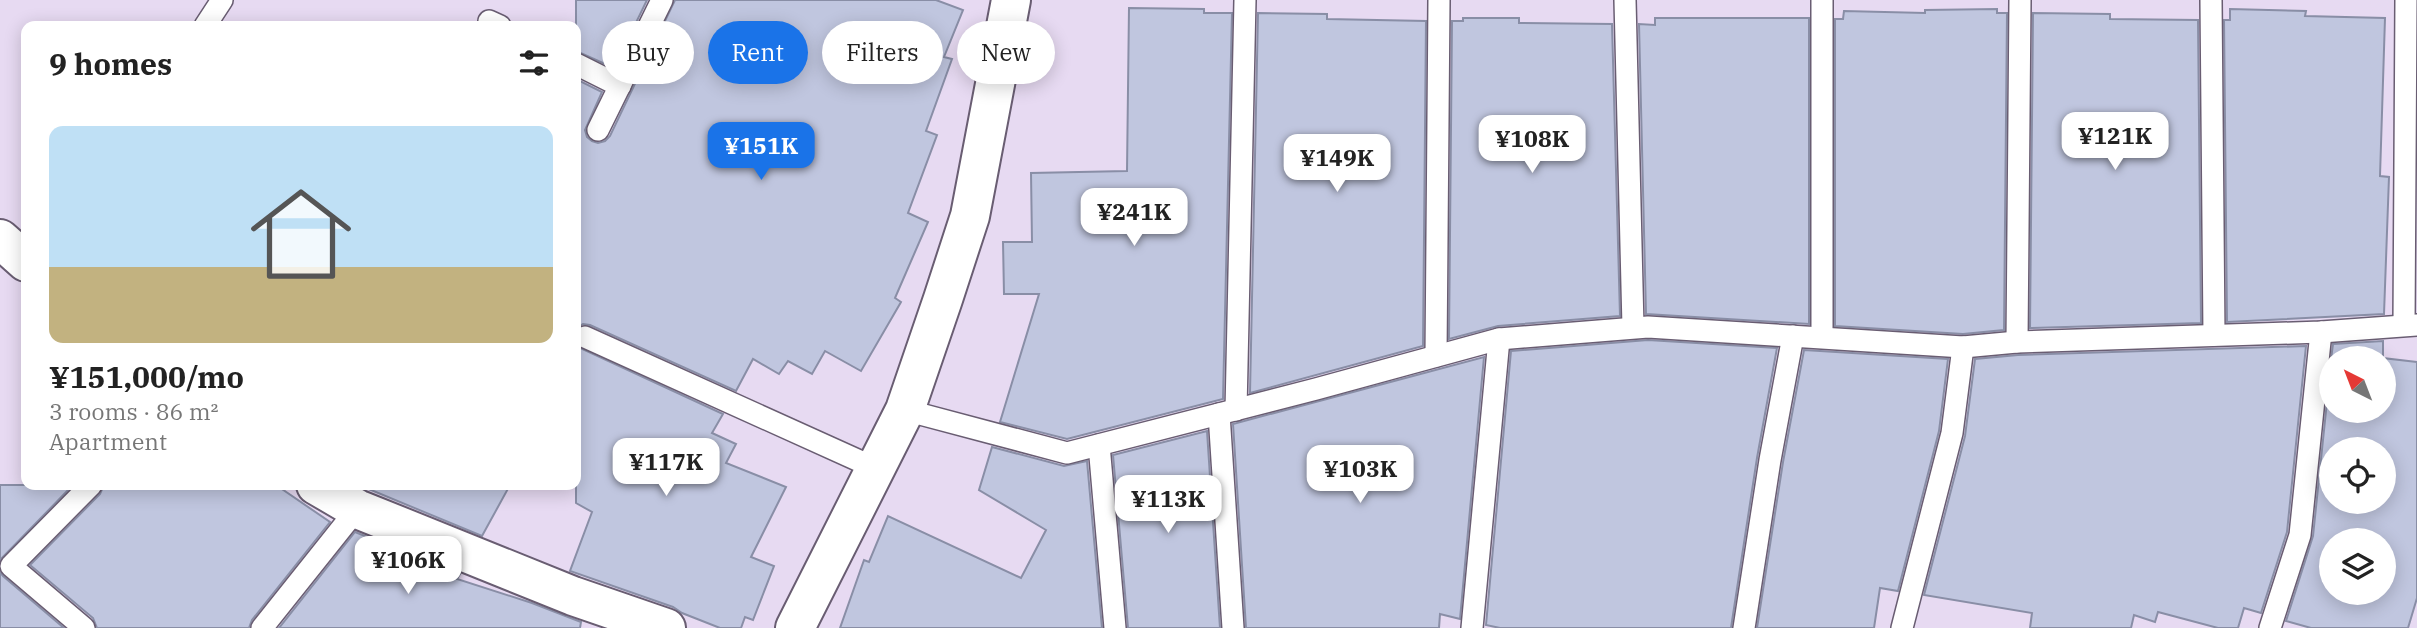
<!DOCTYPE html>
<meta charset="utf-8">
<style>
:root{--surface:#fff;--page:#f6f6f6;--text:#222;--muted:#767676;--accent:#1a73e8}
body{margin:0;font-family:"IBM Plex Serif",serif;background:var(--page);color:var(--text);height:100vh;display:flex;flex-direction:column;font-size:26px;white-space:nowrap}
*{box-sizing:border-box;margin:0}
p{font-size:23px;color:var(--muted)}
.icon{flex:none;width:38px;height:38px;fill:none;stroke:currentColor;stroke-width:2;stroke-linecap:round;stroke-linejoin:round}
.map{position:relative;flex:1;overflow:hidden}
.sheet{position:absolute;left:21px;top:21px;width:560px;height:469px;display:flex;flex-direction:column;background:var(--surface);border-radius:14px;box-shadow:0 4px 18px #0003}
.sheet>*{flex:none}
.guide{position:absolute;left:602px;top:21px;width:665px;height:63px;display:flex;gap:14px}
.needle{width:46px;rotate:318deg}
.buttons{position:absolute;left:2319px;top:346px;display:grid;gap:14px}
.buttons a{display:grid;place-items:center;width:77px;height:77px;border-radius:50%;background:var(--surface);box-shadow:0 4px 18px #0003;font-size:35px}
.price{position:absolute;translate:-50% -60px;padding:0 16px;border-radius:14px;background:#fff;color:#222;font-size:23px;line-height:46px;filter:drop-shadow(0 2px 4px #0008)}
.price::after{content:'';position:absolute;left:50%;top:42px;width:21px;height:16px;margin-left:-10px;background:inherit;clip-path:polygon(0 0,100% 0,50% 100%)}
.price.on{background:var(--accent);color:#fff}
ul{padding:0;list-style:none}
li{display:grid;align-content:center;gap:14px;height:371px;padding:0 28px}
li span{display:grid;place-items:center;height:217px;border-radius:14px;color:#555}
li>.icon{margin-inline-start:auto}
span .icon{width:126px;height:126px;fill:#fffc;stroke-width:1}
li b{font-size:30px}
h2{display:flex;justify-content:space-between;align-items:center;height:84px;padding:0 28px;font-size:30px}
.chip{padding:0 24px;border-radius:32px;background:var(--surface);box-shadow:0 4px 18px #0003;font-size:24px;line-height:63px}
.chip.on{background:var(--accent);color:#fff}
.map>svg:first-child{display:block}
.building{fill:#c0c6df;stroke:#898ea6;stroke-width:2;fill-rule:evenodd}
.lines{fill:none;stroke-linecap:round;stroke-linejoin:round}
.lane-casing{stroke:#695d72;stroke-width:24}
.street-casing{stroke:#695d72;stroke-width:42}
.lane{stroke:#fff;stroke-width:21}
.street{stroke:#fff;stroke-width:38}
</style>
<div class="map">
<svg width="2417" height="628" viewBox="0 0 2417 628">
<rect width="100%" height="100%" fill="#e7daf2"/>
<!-- building -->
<g class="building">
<polygon points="576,0 647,0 614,68 576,51"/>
<polygon points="675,0 936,0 963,10 944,57 952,59 926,131 937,135 908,213 928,222 895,298 901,302 861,371 825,351 812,374 788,361 779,374 753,359 736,391 590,325 583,324 576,328 576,79 602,92 585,130 587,137 592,141 598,143 605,141 610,136"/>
<polygon points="1129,8 1204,9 1204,13 1232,13 1223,399 1067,439 1000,422 1039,294 1004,294 1003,242 1032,242 1031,173 1127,171"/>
<polygon points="1997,9 1997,13 2007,13 2004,330 1963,334 1835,326 1835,19 1843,19 1844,11 1925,13 1925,10"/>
<polygon points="2230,9 2306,11 2305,16 2385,18 2380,176 2389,177 2384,314 2227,322 2224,20 2230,20"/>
<polygon points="1258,13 1327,14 1327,19 1426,21 1423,346 1250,393"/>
<polygon points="2033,13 2110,14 2110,19 2198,20 2201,323 2030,328"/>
<polygon points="1463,18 1519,18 1519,23 1612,24 1620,316 1498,326 1449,339 1452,21 1463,21"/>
<polygon points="1655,18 1809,18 1809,324 1646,314 1639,24 1655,25"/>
<polygon points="1648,340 1777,348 1757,458 1731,628 1500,628 1486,625 1511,351"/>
<path d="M2383,341V358L2417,362V598L2408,628H2311L2286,621L2313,536L2331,363V411H2384V359H2331L2333,344ZM2331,450H2384V502H2331ZM2331,541H2384V593H2331Z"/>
<polygon points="576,346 723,414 712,433 736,444 726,463 786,487 751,557 774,566 753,620 745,617 741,628 720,628 682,613 673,607 570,571 592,512 576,503"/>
<polygon points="2306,346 2287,532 2261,613 2244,608 2238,628 2218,628 2158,612 2155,622 2134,615 2131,628 2030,628 2032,613 1924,595 1965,436 1975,359 2018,355"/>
<polygon points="1804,350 1948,359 1939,431 1898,591 1880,588 1874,628 1757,628 1783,462"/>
<polygon points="1484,357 1460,619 1440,614 1439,628 1246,628 1233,424"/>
<polygon points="1207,431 1220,628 1128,628 1113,455"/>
<polygon points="992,447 1064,466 1087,461 1102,628 840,628 864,560 869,562 888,516 1021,578 1046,530 979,490"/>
<polygon points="0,485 73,485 0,560"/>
<polygon points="104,485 276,485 330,522 252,620 249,628 97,628 93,618 30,565 100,494"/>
<polygon points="359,485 510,485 482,536"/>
<polygon points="355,532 460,574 457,579 532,603 581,622 580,628 279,628"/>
<polygon points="0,572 3,576 64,628 0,628"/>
</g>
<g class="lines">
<defs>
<g id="lane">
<polyline points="1625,0 1633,327"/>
<polyline points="2211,0 2214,335"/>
<polyline points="489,21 500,26"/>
<polyline points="205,26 222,0"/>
<polyline points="576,64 620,86"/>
<polyline points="598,130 662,0"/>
<polyline points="2404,325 2406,0"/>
<polyline points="585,337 875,468"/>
<polyline points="1822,337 1822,0"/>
<polyline points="2017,342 2020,0"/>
<polyline points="1436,356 1439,0"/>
<polyline points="905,410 1067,453 1316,389 1499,339 1648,327 1963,347 2017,342 2321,332 2417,325"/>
<polyline points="1236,410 1245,0"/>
<polyline points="1219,414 1233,628"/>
<polyline points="1099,445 1115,628"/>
<polyline points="84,628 11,566 91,485"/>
<polyline points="262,628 357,509"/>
<polyline points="1472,628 1499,339"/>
<polyline points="1744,628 1770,460 1793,336"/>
<polyline points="1902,628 1952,433 1963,347"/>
<polyline points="2270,628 2300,535 2321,332"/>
</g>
<g id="street">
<polyline points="0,239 26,262"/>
<polyline points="316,485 357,509 573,596 666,628"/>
<polyline points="795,628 905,410 943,299 970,216 1011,0"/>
</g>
</defs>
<!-- lane casing -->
<use href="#lane" class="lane-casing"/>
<!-- street casing -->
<use href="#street" class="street-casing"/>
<!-- lane -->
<use href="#lane" class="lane"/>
<!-- street -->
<use href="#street" class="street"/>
</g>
</svg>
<div class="buttons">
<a><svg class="needle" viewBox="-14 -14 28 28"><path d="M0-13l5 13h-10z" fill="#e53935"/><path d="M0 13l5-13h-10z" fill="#767676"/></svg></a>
<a><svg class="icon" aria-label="locate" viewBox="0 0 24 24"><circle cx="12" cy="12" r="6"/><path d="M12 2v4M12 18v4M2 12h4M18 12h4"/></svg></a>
<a><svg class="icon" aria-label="layers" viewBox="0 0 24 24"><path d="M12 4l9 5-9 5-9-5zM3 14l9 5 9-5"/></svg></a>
</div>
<b class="price" style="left:2115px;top:172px">¥121K</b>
<b class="price" style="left:1532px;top:175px">¥108K</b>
<b class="price on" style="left:761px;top:182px">¥151K</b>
<b class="price" style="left:1337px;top:194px">¥149K</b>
<b class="price" style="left:1134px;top:248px">¥241K</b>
<b class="price" style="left:666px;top:498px">¥117K</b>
<b class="price" style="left:1360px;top:505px">¥103K</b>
<b class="price" style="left:1168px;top:535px">¥113K</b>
<b class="price" style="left:408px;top:596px">¥106K</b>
<div class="guide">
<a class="chip">Buy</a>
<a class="chip on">Rent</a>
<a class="chip">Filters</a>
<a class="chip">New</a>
</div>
<section class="sheet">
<h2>9 homes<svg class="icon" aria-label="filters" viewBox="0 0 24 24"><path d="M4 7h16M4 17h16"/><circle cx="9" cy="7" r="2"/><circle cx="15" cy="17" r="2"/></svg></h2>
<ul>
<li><span style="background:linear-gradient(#bfe0f5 65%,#c2b280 0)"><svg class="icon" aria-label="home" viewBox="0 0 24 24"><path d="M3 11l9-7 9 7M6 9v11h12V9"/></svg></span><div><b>¥151,000/mo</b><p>3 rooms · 86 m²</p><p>Apartment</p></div></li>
</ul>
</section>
</div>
